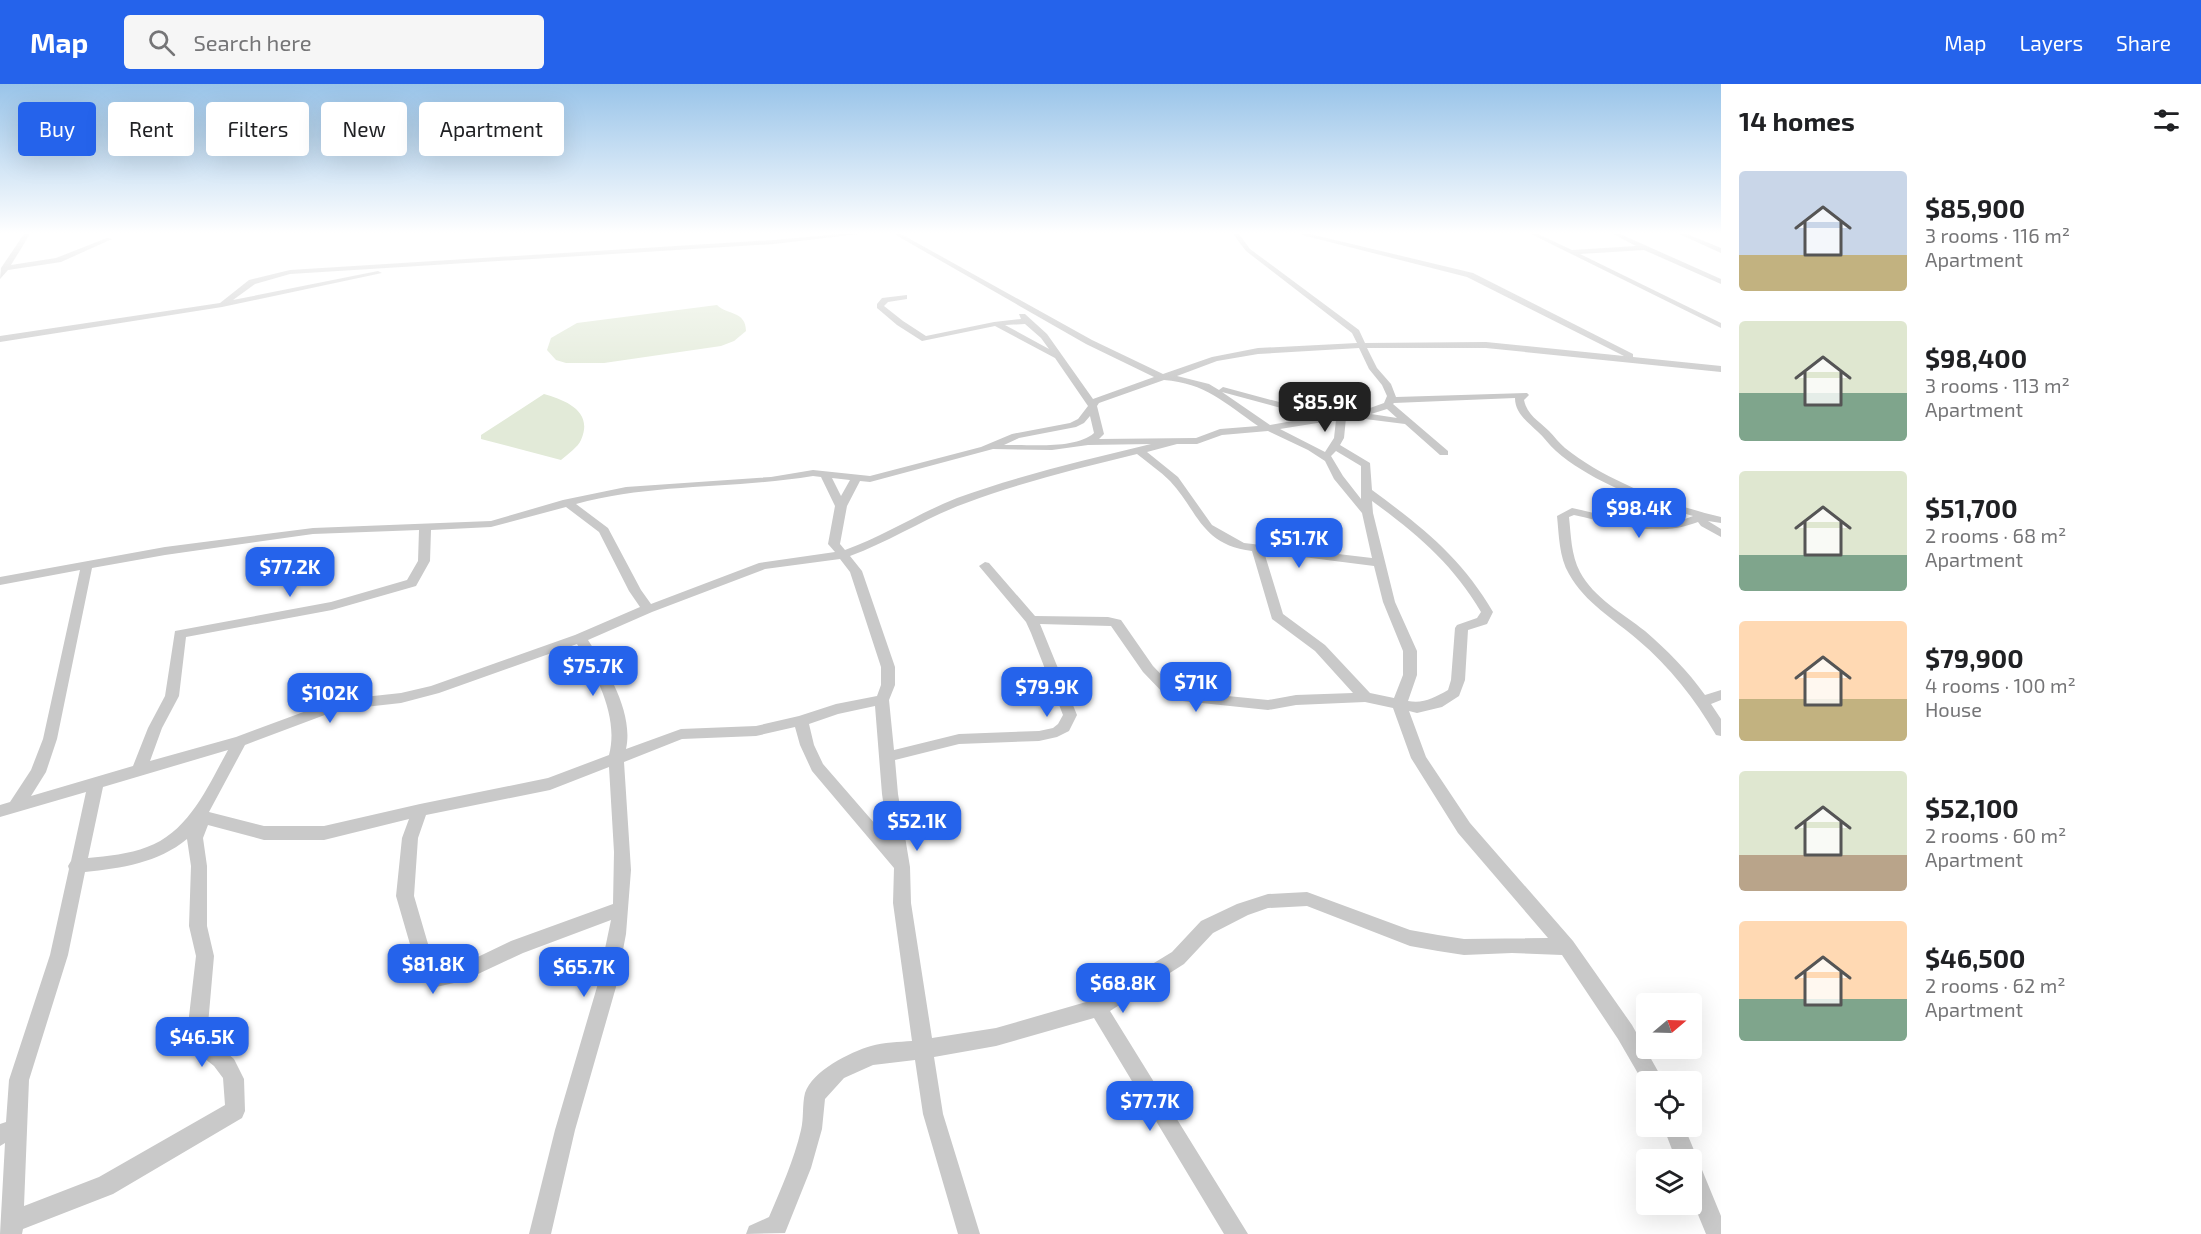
<!DOCTYPE html>
<meta charset="utf-8">
<style>
:root{--surface:#fff;--page:#f6f6f6;--text:#202124;--muted:#757577;--accent:#2563eb}
body{margin:0;font-family:"Exo 2",sans-serif;background:var(--page);color:var(--text);height:100vh;display:flex;flex-direction:column;font-size:22px;white-space:nowrap}
*{box-sizing:border-box;margin:0}
p{font-size:20px;color:var(--muted)}
.icon{flex:none;width:33px;height:33px;fill:none;stroke:currentColor;stroke-width:2;stroke-linecap:round;stroke-linejoin:round}
.map{position:relative;flex:1;overflow:hidden}
.details{display:flex;flex-direction:column;background:var(--surface);width:480px}
.details>*{flex:none}
.hud{position:absolute;left:18px;top:18px;width:570px;height:54px;display:flex;gap:12px}
.needle{width:39px;rotate:71deg}
.buttons{position:absolute;left:1636px;top:909px;display:grid;gap:12px}
.buttons a{display:grid;place-items:center;width:66px;height:66px;border-radius:6px;background:var(--surface);box-shadow:0 6px 24px #0002;font-size:30px}
.price{position:absolute;translate:-50% -51px;padding:0 14px;border-radius:12px;background:var(--accent);color:#fff;font-size:20px;line-height:39px;filter:drop-shadow(0 2px 3px #0008)}
.price::after{content:'';position:absolute;left:50%;top:36px;width:18px;height:14px;margin-left:-9px;background:inherit;clip-path:polygon(0 0,100% 0,50% 100%)}
.price.on{background:#222;color:#fff}
ul{padding:0;list-style:none}
li{display:flex;align-items:center;gap:18px;height:150px;padding:0 18px}
li span{display:grid;place-items:center;flex:none;width:168px;height:120px;border-radius:6px;color:#555}
li>.icon{margin-inline-start:auto}
span .icon{width:72px;height:72px;fill:#fffc;stroke-width:1}
li b{font-size:26px}
h2{display:flex;justify-content:space-between;align-items:center;height:72px;padding:0 18px;font-size:26px}
.tag{padding:0 21px;border-radius:6px;background:var(--surface);box-shadow:0 6px 24px #0002;font-size:21px;line-height:54px}
.tag.on{background:var(--accent);color:#fff}
header{display:flex;align-items:center;gap:36px;box-sizing:border-box;height:84px;padding:0 30px;background:var(--accent);color:#fff}
header strong{font-size:28px}
nav{display:flex;gap:33px;margin-inline-start:auto;font-size:21px}
.search{width:420px;height:54px;background:var(--page);display:flex;align-items:center;gap:15px;box-sizing:border-box;padding:0 21px;border-radius:6px;color:var(--muted);font-size:22px}
main{display:flex;flex:1;min-height:0}
.map>svg:first-child{display:block}
.green{fill:#e2ead8}
.lines{fill:none;stroke-linecap:round;stroke-linejoin:round}
.minor{fill:#c9c9c9;fill-rule:evenodd}
</style>
<header>
<strong>Map</strong>
<div class="search"><svg class="icon" aria-label="search" viewBox="0 0 24 24"><circle cx="10" cy="10" r="6"/><path d="M15 15l6 6"/></svg>Search here</div>
<nav><a>Map</a><a>Layers</a><a>Share</a></nav>
</header>
<main>
<div class="map">
<svg width="1721" height="1150" viewBox="0 0 1721 1150">
<rect width="100%" height="100%" fill="#fff"/>
<!-- green -->
<g class="green">
<path d="M717,221C727,231 746,227 746,247L734,257L721,262L604,279H566L556,276L547,266L551,254L577,239Z"/>
<path d="M544,310C565,316 594,327 581,356C578,363 567,371 561,376L481,355V351Z"/>
</g>
<g class="lines">
<!-- minor -->
<g class="minor">
<polygon points="24,150 30,150 11,181 56,174 107,154 112,155 61,178 8,186 0,195 1,184"/>
<polygon points="840,150 859,150 774,160 290,190 255,200 233,216 378,187 382,189 222,223 0,258 0,252 220,219 249,196 290,186 774,156"/>
<path d="M894,150H901L1092,256L1163,290L1212,273L1258,264L1357,259L1352,249L1246,167L1233,150H1239L1250,165L1359,246L1365,259L1486,258L1624,272L1467,193L1302,151L1301,150H1310L1473,189L1633,270V273L1721,282V288L1486,264H1367L1377,284L1391,300L1396,313L1527,309L1529,311L1524,316C1527,331 1539,337 1549,347C1555,353 1559,359 1565,364C1606,397 1670,421 1721,433V439L1708,437L1721,445V453L1701,442L1698,438C1657,454 1614,440 1574,431L1569,433C1571,451 1571,471 1580,488C1594,514 1622,529 1645,547C1667,566 1688,587 1705,611L1721,606V616L1711,620L1721,635V652L1716,651C1695,615 1670,583 1638,556C1614,535 1585,519 1569,490C1559,473 1559,451 1557,432L1572,424C1611,432 1654,448 1693,432C1649,419 1591,398 1556,367C1549,361 1544,353 1537,347C1527,337 1515,329 1515,314L1394,319L1393,320L1448,367V371H1440L1405,340L1365,335L1360,332L1346,334L1344,354L1340,361L1370,379L1372,406C1422,443 1461,473 1493,528L1487,540L1468,546L1465,596L1459,612L1442,623L1417,629L1409,627L1426,673L1470,739L1573,857L1632,941L1664,998H1647V1005L1618,955L1562,871L1512,869L1464,871L1438,867L1410,862L1307,822L1268,824L1248,831L1213,849L1184,880L1110,927L1248,1150H1224L1094,934L996,962L934,973L943,1030L980,1150H958L923,1030L915,976L873,981L844,994L825,1015L822,1045L811,1084L785,1149L746,1150L749,1142L769,1133C781,1105 794,1076 801,1046C804,1034 802,1021 805,1009C812,987 850,968 871,962C884,958 899,958 912,957L893,819L894,784L812,687L800,661L795,643L756,652L682,655L624,678L631,786L626,850L616,903L575,1046L551,1150H529L555,1046L597,903L611,836L523,869L463,897L436,903L429,900L416,881L396,812L402,754L409,735L324,756H264L208,741L203,754L207,782V842L214,872L208,941L211,955L234,975L244,995L245,1027L242,1034L113,1110L23,1145L22,1150H0L5,1059L0,1062V1040L6,1038L9,996L50,871L69,785L68,782L71,777L86,708L0,733V721L10,718L31,686L43,655L80,486L0,501V493L165,463L313,444L491,437L563,416L626,403L771,393L813,386L870,392L981,363L1012,350L1070,339L1078,335L1088,322L1055,274L995,242L922,257L897,241L877,224V220L882,214L907,211V215L888,218L884,222L903,237L926,252L994,238L1021,235L1019,230H1025L1047,250L1093,315L1154,293L1086,260ZM1025,240L1041,254L1049,265L1005,241ZM1359,264L1369,285L1382,301L1387,312L1384,319L1370,324L1321,332L1320,329L1223,303L1219,306L1209,300L1177,292L1217,277L1258,270ZM1164,296C1205,299 1225,319 1258,342L1220,345L1196,354L1099,355L1104,350L1097,322L1099,319ZM1222,308L1314,333H1315L1270,341ZM1387,325L1397,334L1371,330ZM1090,332L1094,349C1075,366 1028,360 1004,361L1019,354L1076,343L1084,339ZM1336,336L1334,354L1325,368L1280,345ZM1268,347L1308,366L1325,377L1334,395L1362,429L1372,474L1244,459L1212,441L1178,393L1147,368L1177,360H1197L1222,351ZM1151,360C1086,376 1020,391 957,414C919,429 884,452 845,466L840,460L847,422L860,397L870,398L993,365L1052,366L1088,361ZM1336,367L1361,382V415L1343,392L1331,372ZM1137,370C1148,379 1160,387 1170,397C1198,427 1201,461 1252,467L1272,535L1315,567L1353,609L1296,611L1268,616L1177,607L1153,582L1121,536L1108,533L1035,532L989,479L985,478L979,482L1026,538L1031,549L1063,631L1058,640L1053,644L1039,647L959,650L894,666L889,616L895,601V583L862,487L850,472C891,457 927,433 966,419C1022,398 1080,384 1137,370ZM813,392L821,393L835,422L828,460L835,468L759,479L651,520L641,506L608,444L576,420C653,399 735,405 813,392ZM832,394L850,396L841,412ZM1372,417C1416,449 1453,480 1481,528L1477,534L1457,541L1455,544L1451,596L1448,606C1434,614 1423,620 1408,617L1417,591V567L1395,518L1373,429ZM566,423L599,448L629,507L640,523L575,551L431,602L401,609L336,616L236,653L150,677L162,644L179,612L186,553L332,526L416,502L430,477L431,446L491,443ZM419,446L418,477L407,496L331,518L175,547L165,612L148,644L133,682L31,712L46,688L57,655L92,484L165,471L313,450ZM1264,468L1374,482L1383,518L1403,567V591L1394,614L1370,609L1325,561L1283,530ZM840,475L850,488L881,583V601L877,612L836,620L799,632L756,642L681,645L626,665C634,629 607,585 588,556L652,528L765,485ZM1040,540L1111,542L1143,588L1168,614L1173,616L1268,626L1296,621L1365,618L1393,624L1411,674L1458,749L1548,854L1464,855L1438,851L1410,846L1307,808L1268,810L1237,820L1201,837L1172,868L1093,916L996,944L932,954L911,819L910,783L898,710L895,676L959,660L1039,657L1057,653L1069,647L1077,631ZM577,560C597,592 619,633 609,671L548,694L420,720L324,742H264L209,728L245,661L338,626L401,619L439,609ZM875,622L882,710L889,756L823,680L814,661L809,640L838,630ZM228,666C208,702 189,748 147,763C129,770 108,772 88,774L103,703ZM609,683L614,768L613,820L511,857L461,881L440,885L433,877L414,812L418,754L426,731L550,706ZM187,755L191,782L189,842L196,872L188,941L195,967L214,982L223,994L225,1021L99,1093L24,1122L29,996L68,871L85,788C122,784 158,779 187,755Z"/>
<polygon points="1531,150 1538,150 1572,166 1636,162 1613,150 1620,150 1721,195 1721,200 1644,166 1580,170 1721,239 1721,244"/>
<polygon points="1679,150 1687,150 1721,164 1721,169"/>
<polygon points="1663,1042 1684,1042 1698,1076 1696,1080 1700,1081 1721,1132 1721,1150 1706,1150 1692,1116 1692,1076 1676,1076"/>
</g>
</g>
<!-- sky -->
<linearGradient id="sky" x2="0" y2="1"><stop stop-color="#99c4e9"/><stop offset="0.48" stop-color="#fff"/><stop offset="1" stop-color="#fff" stop-opacity="0"/></linearGradient>
<rect width="1721" height="310" fill="url(#sky)"/>
</svg>
<div class="buttons">
<a><svg class="needle" viewBox="-14 -14 28 28"><path d="M0-13l5 13h-10z" fill="#e53935"/><path d="M0 13l5-13h-10z" fill="#757577"/></svg></a>
<a><svg class="icon" aria-label="locate" viewBox="0 0 24 24"><circle cx="12" cy="12" r="6"/><path d="M12 2v4M12 18v4M2 12h4M18 12h4"/></svg></a>
<a><svg class="icon" aria-label="layers" viewBox="0 0 24 24"><path d="M12 4l9 5-9 5-9-5zM3 14l9 5 9-5"/></svg></a>
</div>
<b class="price on" style="left:1325px;top:349px">$85.9K</b>
<b class="price" style="left:1639px;top:455px">$98.4K</b>
<b class="price" style="left:1299px;top:485px">$51.7K</b>
<b class="price" style="left:290px;top:514px">$77.2K</b>
<b class="price" style="left:593px;top:613px">$75.7K</b>
<b class="price" style="left:1196px;top:629px">$71K</b>
<b class="price" style="left:1047px;top:634px">$79.9K</b>
<b class="price" style="left:330px;top:640px">$102K</b>
<b class="price" style="left:917px;top:768px">$52.1K</b>
<b class="price" style="left:433px;top:911px">$81.8K</b>
<b class="price" style="left:584px;top:914px">$65.7K</b>
<b class="price" style="left:1123px;top:930px">$68.8K</b>
<b class="price" style="left:202px;top:984px">$46.5K</b>
<b class="price" style="left:1150px;top:1048px">$77.7K</b>
<div class="hud">
<a class="tag on">Buy</a>
<a class="tag">Rent</a>
<a class="tag">Filters</a>
<a class="tag">New</a>
<a class="tag">Apartment</a>
</div>
</div>
<section class="details">
<h2>14 homes<svg class="icon" aria-label="filters" viewBox="0 0 24 24"><path d="M4 7h16M4 17h16"/><circle cx="9" cy="7" r="2"/><circle cx="15" cy="17" r="2"/></svg></h2>
<ul>
<li><span style="background:linear-gradient(#c9d6e8 70%,#c2b280 0)"><svg class="icon" aria-label="home" viewBox="0 0 24 24"><path d="M3 11l9-7 9 7M6 9v11h12V9"/></svg></span><div><b>$85,900</b><p>3 rooms · 116 m²</p><p>Apartment</p></div></li>
<li><span style="background:linear-gradient(#dfe7d0 60%,#7fa58c 0)"><svg class="icon" aria-label="home" viewBox="0 0 24 24"><path d="M3 11l9-7 9 7M6 9v11h12V9"/></svg></span><div><b>$98,400</b><p>3 rooms · 113 m²</p><p>Apartment</p></div></li>
<li><span style="background:linear-gradient(#dfe7d0 70%,#7fa58c 0)"><svg class="icon" aria-label="home" viewBox="0 0 24 24"><path d="M3 11l9-7 9 7M6 9v11h12V9"/></svg></span><div><b>$51,700</b><p>2 rooms · 68 m²</p><p>Apartment</p></div></li>
<li><span style="background:linear-gradient(#ffd9b3 65%,#c2b280 0)"><svg class="icon" aria-label="home" viewBox="0 0 24 24"><path d="M3 11l9-7 9 7M6 9v11h12V9"/></svg></span><div><b>$79,900</b><p>4 rooms · 100 m²</p><p>House</p></div></li>
<li><span style="background:linear-gradient(#dfe7d0 70%,#b9a48a 0)"><svg class="icon" aria-label="home" viewBox="0 0 24 24"><path d="M3 11l9-7 9 7M6 9v11h12V9"/></svg></span><div><b>$52,100</b><p>2 rooms · 60 m²</p><p>Apartment</p></div></li>
<li><span style="background:linear-gradient(#ffd9b3 65%,#7fa58c 0)"><svg class="icon" aria-label="home" viewBox="0 0 24 24"><path d="M3 11l9-7 9 7M6 9v11h12V9"/></svg></span><div><b>$46,500</b><p>2 rooms · 62 m²</p><p>Apartment</p></div></li>
</ul>
</section>
</main>
